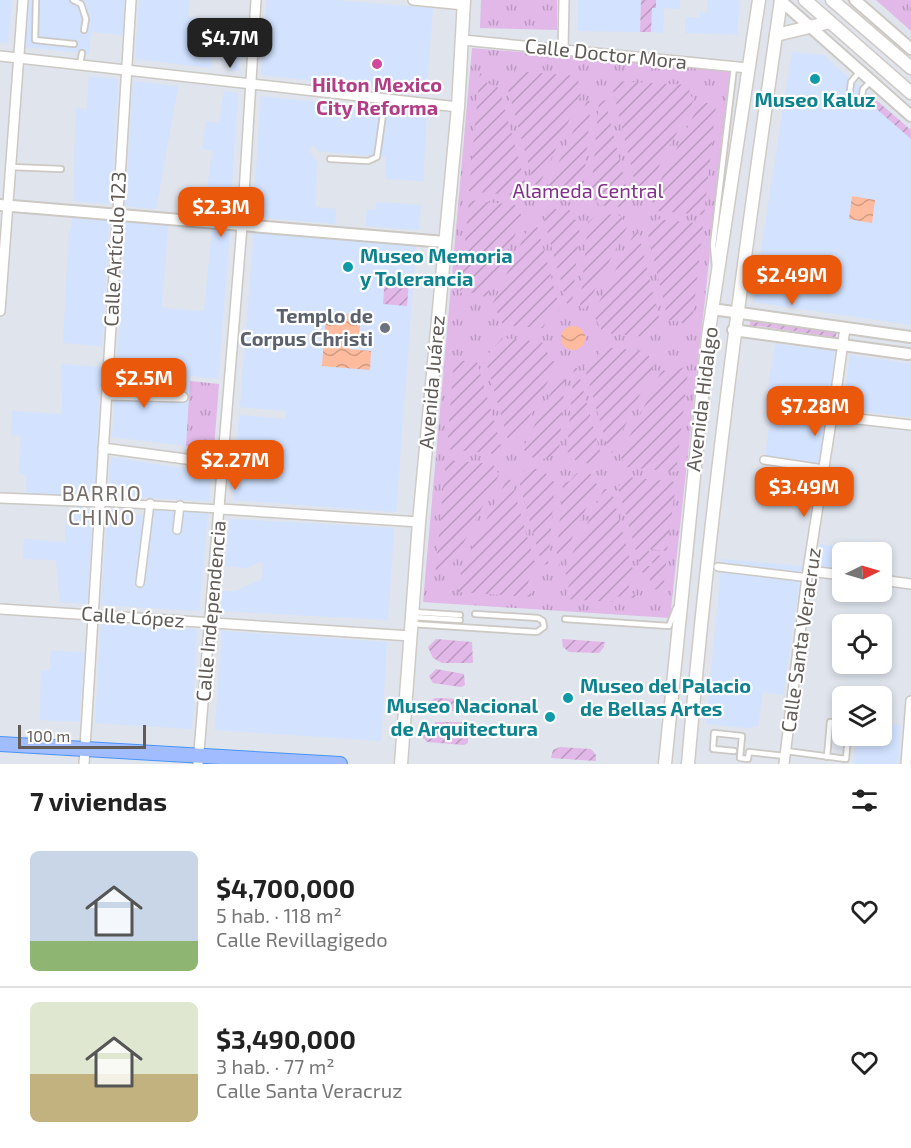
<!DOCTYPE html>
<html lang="es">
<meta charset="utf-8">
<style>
:root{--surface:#fff;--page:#f2f2f2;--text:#222;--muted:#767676;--line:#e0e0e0;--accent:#ea580c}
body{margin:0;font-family:"Exo 2",sans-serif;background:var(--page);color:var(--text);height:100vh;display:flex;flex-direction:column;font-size:22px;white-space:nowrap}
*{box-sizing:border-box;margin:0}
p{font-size:20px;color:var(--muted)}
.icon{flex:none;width:33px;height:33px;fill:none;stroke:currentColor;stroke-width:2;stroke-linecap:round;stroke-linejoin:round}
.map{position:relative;height:764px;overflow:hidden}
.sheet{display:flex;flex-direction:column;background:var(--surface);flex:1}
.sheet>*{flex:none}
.needle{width:39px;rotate:85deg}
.tools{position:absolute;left:832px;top:542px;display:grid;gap:12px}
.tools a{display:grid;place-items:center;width:60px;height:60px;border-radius:9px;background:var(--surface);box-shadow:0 3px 9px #0003;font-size:30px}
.scale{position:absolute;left:18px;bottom:15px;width:128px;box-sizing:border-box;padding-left:6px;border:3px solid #625c58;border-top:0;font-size:16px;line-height:21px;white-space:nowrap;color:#625c58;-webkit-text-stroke:4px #fff;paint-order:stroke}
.price{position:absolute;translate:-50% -51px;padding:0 14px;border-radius:12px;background:var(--accent);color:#fff;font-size:20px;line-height:39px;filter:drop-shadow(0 2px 3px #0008)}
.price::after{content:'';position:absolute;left:50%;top:36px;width:18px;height:14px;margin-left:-9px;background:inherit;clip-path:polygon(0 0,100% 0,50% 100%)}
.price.on{background:#222;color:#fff}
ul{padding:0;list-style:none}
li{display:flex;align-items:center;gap:18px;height:150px;padding:0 30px}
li+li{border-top:2px solid var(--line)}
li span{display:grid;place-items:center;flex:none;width:168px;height:120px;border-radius:9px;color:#555}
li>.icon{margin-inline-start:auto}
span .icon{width:72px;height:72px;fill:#fffc;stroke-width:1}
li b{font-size:26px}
h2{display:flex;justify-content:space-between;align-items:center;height:72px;padding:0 30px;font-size:26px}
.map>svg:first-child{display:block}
.commercial{fill:#d2e2ff}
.grass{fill:url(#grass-tufts)}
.garden{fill:url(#garden-furrows)}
.water{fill:url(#water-waves)}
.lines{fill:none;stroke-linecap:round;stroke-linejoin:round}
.service-casing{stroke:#ccc8c3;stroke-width:8}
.pedestrian-casing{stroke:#ccc8c3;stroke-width:10}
.minor-casing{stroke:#ccc8c3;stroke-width:12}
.tertiary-casing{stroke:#ccc8c3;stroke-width:14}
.secondary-casing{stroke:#d0cac5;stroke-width:15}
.primary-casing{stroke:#4793fe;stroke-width:16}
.service{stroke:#fff;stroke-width:4.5}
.pedestrian{stroke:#fff;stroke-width:7}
.minor{stroke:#fff;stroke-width:9}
.tertiary{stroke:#fff;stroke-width:10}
.secondary{stroke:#fff;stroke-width:12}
.primary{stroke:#a2bdff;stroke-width:14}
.hotel-dot{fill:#d1479c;stroke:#fff;stroke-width:2}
.culture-dot{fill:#0f9aa8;stroke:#fff;stroke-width:2}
.worship-dot{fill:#6b7280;stroke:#fff;stroke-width:2}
.labels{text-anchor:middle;stroke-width:4.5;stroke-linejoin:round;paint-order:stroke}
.street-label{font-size:20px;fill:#625c58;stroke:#fff}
.hotel-label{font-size:20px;font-weight:bold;fill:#b23c85;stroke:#fff}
.culture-label{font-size:20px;font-weight:bold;fill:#0d838f;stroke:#fff;text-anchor:start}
.park-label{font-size:20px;fill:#832e8b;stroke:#fff}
.worship-label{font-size:20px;font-weight:bold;fill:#5b616d;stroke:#fff;text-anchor:end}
.neighbourhood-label{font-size:21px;letter-spacing:1.5px;fill:#746d69;stroke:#fff}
</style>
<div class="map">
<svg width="911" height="764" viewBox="0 0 911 764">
<defs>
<pattern id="grass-tufts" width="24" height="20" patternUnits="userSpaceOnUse" patternTransform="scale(1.5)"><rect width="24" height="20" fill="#e1b8e8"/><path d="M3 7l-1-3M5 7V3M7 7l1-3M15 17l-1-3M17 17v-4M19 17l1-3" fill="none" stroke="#ba99bf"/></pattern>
<pattern id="garden-furrows" width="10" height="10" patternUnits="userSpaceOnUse" patternTransform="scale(1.5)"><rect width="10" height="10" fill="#e1b8e8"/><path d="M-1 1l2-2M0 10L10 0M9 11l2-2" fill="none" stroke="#ba99bf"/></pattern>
<pattern id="water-waves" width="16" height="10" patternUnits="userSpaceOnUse" patternTransform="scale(1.5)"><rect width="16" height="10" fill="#ffbb9d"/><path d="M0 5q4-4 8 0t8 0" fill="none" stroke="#d29b83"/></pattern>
</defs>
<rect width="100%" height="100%" fill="#dfe4ed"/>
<!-- commercial -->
<g class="commercial">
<polygon points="0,0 12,0 8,44 0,43"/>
<polygon points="28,0 125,0 123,35 91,32 89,54 25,47"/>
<polygon points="139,0 189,0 188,17 215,20 211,68 135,59"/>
<polygon points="267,0 336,0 433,8 426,93 261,75"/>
<polygon points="578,0 641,0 640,32 578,31"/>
<polygon points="656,0 680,0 679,9 664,8 663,33 651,32 652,8 656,7"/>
<polygon points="708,0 740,0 737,35 685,33 685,17 700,18 700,12 707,13"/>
<polygon points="233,21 243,22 239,71 230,70"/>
<polygon points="792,52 823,55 911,131 911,325 753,302"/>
<polygon points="89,76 118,79 111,204 73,201 76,108 87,109"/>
<polygon points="133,81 178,86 156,209 125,206"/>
<polygon points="224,91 238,93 230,215 203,213 213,151 202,149 206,121 219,123"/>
<polygon points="261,96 427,114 423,181 385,179 386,157 318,151 313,145 308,150 317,161 315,207 336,209 335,224 253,217"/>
<polygon points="379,202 421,205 419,230 365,226 367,209 375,210 376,204"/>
<polygon points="73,218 109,221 102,346 63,343 69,233"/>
<polygon points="126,222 168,225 162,307 175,309 204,311 212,229 230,230 218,379 190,376 186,446 112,437"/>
<polygon points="254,232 416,246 396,512 233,500 239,415 286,419 286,411 240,407"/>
<polygon points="775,344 835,351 820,466 765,458 771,413 766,412 765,408"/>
<polygon points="850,355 911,364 911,417 843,409"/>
<polygon points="61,364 101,367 94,495 26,494 26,475 19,474 21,436 11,435 12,411 62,414"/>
<polygon points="111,457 211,473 209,501 108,496"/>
<polygon points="763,467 785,471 780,508 759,505"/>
<polygon points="74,506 93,509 87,604 60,602 56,560 23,559 24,539 65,542 65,525 73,525"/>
<polygon points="152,510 208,512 199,611 101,605 107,513 146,515 136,584 142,585"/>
<polygon points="230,519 394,528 388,620 221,611 223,591 235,591 262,579 263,564 260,562 247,568 225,566"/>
<polygon points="864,541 873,542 872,552 843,552 843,571 817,568 820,544 862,550"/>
<polygon points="722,559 802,566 783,695 763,692 758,726 748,728 706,724"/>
<polygon points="101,624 197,629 192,729 95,723"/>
<polygon points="222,631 387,642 381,741 215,730"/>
<polygon points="51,651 84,652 79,722 40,720 41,670 50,670"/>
<polygon points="882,723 901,725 898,764 854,764 856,735 882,735"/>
</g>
<!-- grass -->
<g class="grass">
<polygon points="481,0 557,0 557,30 480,28"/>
<polygon points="876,0 911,0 911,31"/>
<polygon points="472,48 730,70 670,618 423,602"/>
<polygon points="190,381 219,384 214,448 186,446"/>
</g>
<!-- garden -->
<g class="garden">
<polygon points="641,0 656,0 656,8 652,8 651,32 640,32"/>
<polygon points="514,71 579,76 578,86 581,95 539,185 534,184 507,86 513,80"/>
<polygon points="480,72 487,83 499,88 526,186 517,196 469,191"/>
<polygon points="614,81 690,85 689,93 694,100 644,195 638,195 613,90"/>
<polygon points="869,94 911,130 911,139 865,99"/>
<polygon points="717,95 704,215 657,211 651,199 700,103 709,103"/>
<polygon points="605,100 629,198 622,207 599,205 591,194 599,102"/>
<polygon points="587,101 591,101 583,193 571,202 553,200 547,188"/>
<polygon points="469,200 515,205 523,218 486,297 469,292 460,293"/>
<polygon points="552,209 570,210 573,218 580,223 572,306 568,307 544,219"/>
<polygon points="599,213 621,216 627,227 585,309 580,307 588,222"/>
<polygon points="657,219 703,224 692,325 689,328 681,322 668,320 647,230"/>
<polygon points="531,222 536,222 560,309 547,320 543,328 503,325 493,303"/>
<polygon points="635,232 638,232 660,322 649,331 647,337 603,333 593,314"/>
<polygon points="385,277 409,279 407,306 383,304"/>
<polygon points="751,318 837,330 835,341 832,337 759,326 749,328"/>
<polygon points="502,338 542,342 550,358 557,364 515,444 509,443 485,358"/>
<polygon points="602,347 646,351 654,365 612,453 609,452 584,366 598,355"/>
<polygon points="454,360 477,362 501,446 495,454 447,449"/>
<polygon points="564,367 566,367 559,450 546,459 529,457 523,448"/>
<polygon points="685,367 688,371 676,472 627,467 620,456 662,370 670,372"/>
<polygon points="574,368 577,368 601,455 592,464 577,462 567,451"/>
<polygon points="446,460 493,464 499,475 452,565 441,568 435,577"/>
<polygon points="528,468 544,470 550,480 555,482 548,564 542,565 518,478"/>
<polygon points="577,473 591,474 597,485 559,566 556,564 563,483 570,481"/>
<polygon points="626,477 676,482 667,551 649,549 648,566 652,566 653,555 667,556 663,590 651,589 650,578 642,572 618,487"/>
<polygon points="507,479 511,480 536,568 528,582 532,597 457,592 463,582 460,571"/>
<path d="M604,489H611L634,574C626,581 627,592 638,596L637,604L633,603V598L614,596L613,602L565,599L570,582L564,571Z"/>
<polygon points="436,639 472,642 473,663 442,663 433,658 428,647"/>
<polygon points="562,639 605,642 604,647 599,653 569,652 563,647"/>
<polygon points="436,669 464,674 465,685 461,687 433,683 429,676"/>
<polygon points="435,698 461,699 463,711 445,711 445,714 430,713 428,703"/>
<polygon points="436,722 466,722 468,724 468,743 464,745 427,742 423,738 423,731"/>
<polygon points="560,747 591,749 596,755 596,761 551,758 553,750"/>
</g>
<!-- water -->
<g class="water">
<polygon points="852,196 875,200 872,223 849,219"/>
<polygon points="326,313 361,315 359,339 349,338 349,349 371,351 370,370 322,366"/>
<circle cx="573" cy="338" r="12"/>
</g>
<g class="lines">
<defs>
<g id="service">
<polyline points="36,0 35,40 74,44"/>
<polyline points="73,0 81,4 86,19 84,30"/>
<polyline points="80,65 82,53"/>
<polyline points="850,91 851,82 860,71"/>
<polyline points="862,96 863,89 871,81"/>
<polyline points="330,159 368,161 377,157 385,100"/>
<polyline points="11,167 61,169"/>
<polyline points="715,266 713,245 734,67"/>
<polyline points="413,612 460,615"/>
<polyline points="412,617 460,620"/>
<polyline points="565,619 669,626 676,608"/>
<polyline points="412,624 537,632 544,627 543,621 538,618 475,614"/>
<polyline points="734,751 713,749 714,733 742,736 740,758 748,759 749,752 785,756"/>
<polyline points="786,751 846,759 848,735"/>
<polyline points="827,757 830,722 843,724"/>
</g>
<g id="pedestrian">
<polyline points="764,460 824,469"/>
<polyline points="100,502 220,509"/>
<polyline points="177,530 180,505"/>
<polyline points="718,567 801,577"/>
<polyline points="140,583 150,503"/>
</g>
<g id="minor">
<polyline points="413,0 464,5"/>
<polyline points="463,40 748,68"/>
<polyline points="563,50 564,0"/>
<polyline points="0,56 458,107"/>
<polyline points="0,311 23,0"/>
<polyline points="107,395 183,397"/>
<polyline points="835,399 845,328"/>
<polyline points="832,416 911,425"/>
<polyline points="103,448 223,464"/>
<polyline points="0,498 100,502"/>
<polyline points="220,509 419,522"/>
<polyline points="809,571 843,575"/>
<polyline points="882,580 911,584"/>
<polyline points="0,609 411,636"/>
<polyline points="84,764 131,0"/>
<polyline points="198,764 242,226 256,0"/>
<polyline points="784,764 807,577 833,409"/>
<polyline points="906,764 911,701"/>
</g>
<g id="tertiary">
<polyline points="780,0 911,116"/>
<polyline points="855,0 911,49"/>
<polyline points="0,205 445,242"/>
<polyline points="712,309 911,337"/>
<polyline points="733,330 908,354"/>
</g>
<g id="secondary">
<polyline points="805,0 911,93"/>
<polyline points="832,0 911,68"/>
<polyline points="776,35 830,22"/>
<polyline points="401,764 419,522 458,107 464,0"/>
<polyline points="665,764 708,337 759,0"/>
<path d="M688,764C710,507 744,255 781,0"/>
</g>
<polyline id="primary" points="0,744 340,764"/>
</defs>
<!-- service casing -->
<use href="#service" class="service-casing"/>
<!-- pedestrian casing -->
<use href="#pedestrian" class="pedestrian-casing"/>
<!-- minor casing -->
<use href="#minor" class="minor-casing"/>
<!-- tertiary casing -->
<use href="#tertiary" class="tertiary-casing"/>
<!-- secondary casing -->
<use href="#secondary" class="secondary-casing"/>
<!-- primary casing -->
<use href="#primary" class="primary-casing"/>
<!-- service -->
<use href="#service" class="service"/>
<!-- pedestrian -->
<use href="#pedestrian" class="pedestrian"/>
<!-- minor -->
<use href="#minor" class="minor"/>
<!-- tertiary -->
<use href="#tertiary" class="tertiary"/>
<!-- secondary -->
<use href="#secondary" class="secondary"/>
<!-- primary -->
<use href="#primary" class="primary"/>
</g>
<!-- markers -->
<circle class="hotel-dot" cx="377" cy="64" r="6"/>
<g class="culture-dot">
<circle cx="815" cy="79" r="6"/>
<circle cx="348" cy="267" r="6"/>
<circle cx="568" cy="698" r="6"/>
<circle cx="550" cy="717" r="6"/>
</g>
<circle class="worship-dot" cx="385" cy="328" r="6"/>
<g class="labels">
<!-- street labels -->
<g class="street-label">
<text transform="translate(606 54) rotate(6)" y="7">Calle Doctor Mora</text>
<text transform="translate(115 249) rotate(-87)" y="7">Calle Artículo 123</text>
<text transform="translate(432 382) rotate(-85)" y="7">Avenida Juárez</text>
<text transform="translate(702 399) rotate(-83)" y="7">Avenida Hidalgo</text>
<text transform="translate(211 611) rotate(-85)" y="7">Calle Independencia</text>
<text transform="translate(133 617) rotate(4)" y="7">Calle López</text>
<text transform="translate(801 640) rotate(-82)" y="7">Calle Santa Veracruz</text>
</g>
<!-- hotel labels -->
<g class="hotel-label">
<text x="377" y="92">Hilton Mexico<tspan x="377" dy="23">City Reforma</tspan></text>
</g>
<!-- culture labels -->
<g class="culture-label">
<text x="815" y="107" text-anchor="middle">Museo Kaluz</text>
<text x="360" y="263">Museo Memoria<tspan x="360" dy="23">y Tolerancia</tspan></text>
<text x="580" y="693">Museo del Palacio<tspan x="580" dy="23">de Bellas Artes</tspan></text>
<text x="538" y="713" text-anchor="end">Museo Nacional<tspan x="538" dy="23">de Arquitectura</tspan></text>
</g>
<!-- park labels -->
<g class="park-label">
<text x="588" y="198">Alameda Central</text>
</g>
<!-- worship labels -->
<g class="worship-label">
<text x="373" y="323">Templo de<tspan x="373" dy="23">Corpus Christi</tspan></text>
</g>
<!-- neighbourhood labels -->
<g class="neighbourhood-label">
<text x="102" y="501">BARRIO<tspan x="102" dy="24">CHINO</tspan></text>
</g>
</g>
</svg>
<div class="tools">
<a><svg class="needle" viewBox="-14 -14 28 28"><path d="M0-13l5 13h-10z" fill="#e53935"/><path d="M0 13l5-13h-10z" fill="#767676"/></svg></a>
<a><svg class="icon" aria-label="locate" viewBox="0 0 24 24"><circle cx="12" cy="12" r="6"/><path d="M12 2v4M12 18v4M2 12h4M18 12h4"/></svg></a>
<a><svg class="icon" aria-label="layers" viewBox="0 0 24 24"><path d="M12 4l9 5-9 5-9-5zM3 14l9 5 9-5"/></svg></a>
</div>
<div class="scale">100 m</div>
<b class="price on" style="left:230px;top:69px">$4.7M</b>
<b class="price" style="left:221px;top:238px">$2.3M</b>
<b class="price" style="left:792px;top:306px">$2.49M</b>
<b class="price" style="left:144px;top:409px">$2.5M</b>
<b class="price" style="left:815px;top:437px">$7.28M</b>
<b class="price" style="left:235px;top:491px">$2.27M</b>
<b class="price" style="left:804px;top:518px">$3.49M</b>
</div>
<section class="sheet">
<h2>7 viviendas<svg class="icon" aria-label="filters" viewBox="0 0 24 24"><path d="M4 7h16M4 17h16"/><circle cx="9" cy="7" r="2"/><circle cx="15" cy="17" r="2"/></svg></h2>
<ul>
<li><span style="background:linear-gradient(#c9d6e8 75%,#8fb573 0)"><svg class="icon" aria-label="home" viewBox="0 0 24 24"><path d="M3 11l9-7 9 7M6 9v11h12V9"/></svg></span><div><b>$4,700,000</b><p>5 hab. · 118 m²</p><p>Calle Revillagigedo</p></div><svg class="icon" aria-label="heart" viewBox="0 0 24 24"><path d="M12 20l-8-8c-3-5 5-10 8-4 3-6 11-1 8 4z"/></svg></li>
<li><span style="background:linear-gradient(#dfe7d0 60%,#c2b280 0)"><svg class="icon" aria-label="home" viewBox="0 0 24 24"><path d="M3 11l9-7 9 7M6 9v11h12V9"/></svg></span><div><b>$3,490,000</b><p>3 hab. · 77 m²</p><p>Calle Santa Veracruz</p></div><svg class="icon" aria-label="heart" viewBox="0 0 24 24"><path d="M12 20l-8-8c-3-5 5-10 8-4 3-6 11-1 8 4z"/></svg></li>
</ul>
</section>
